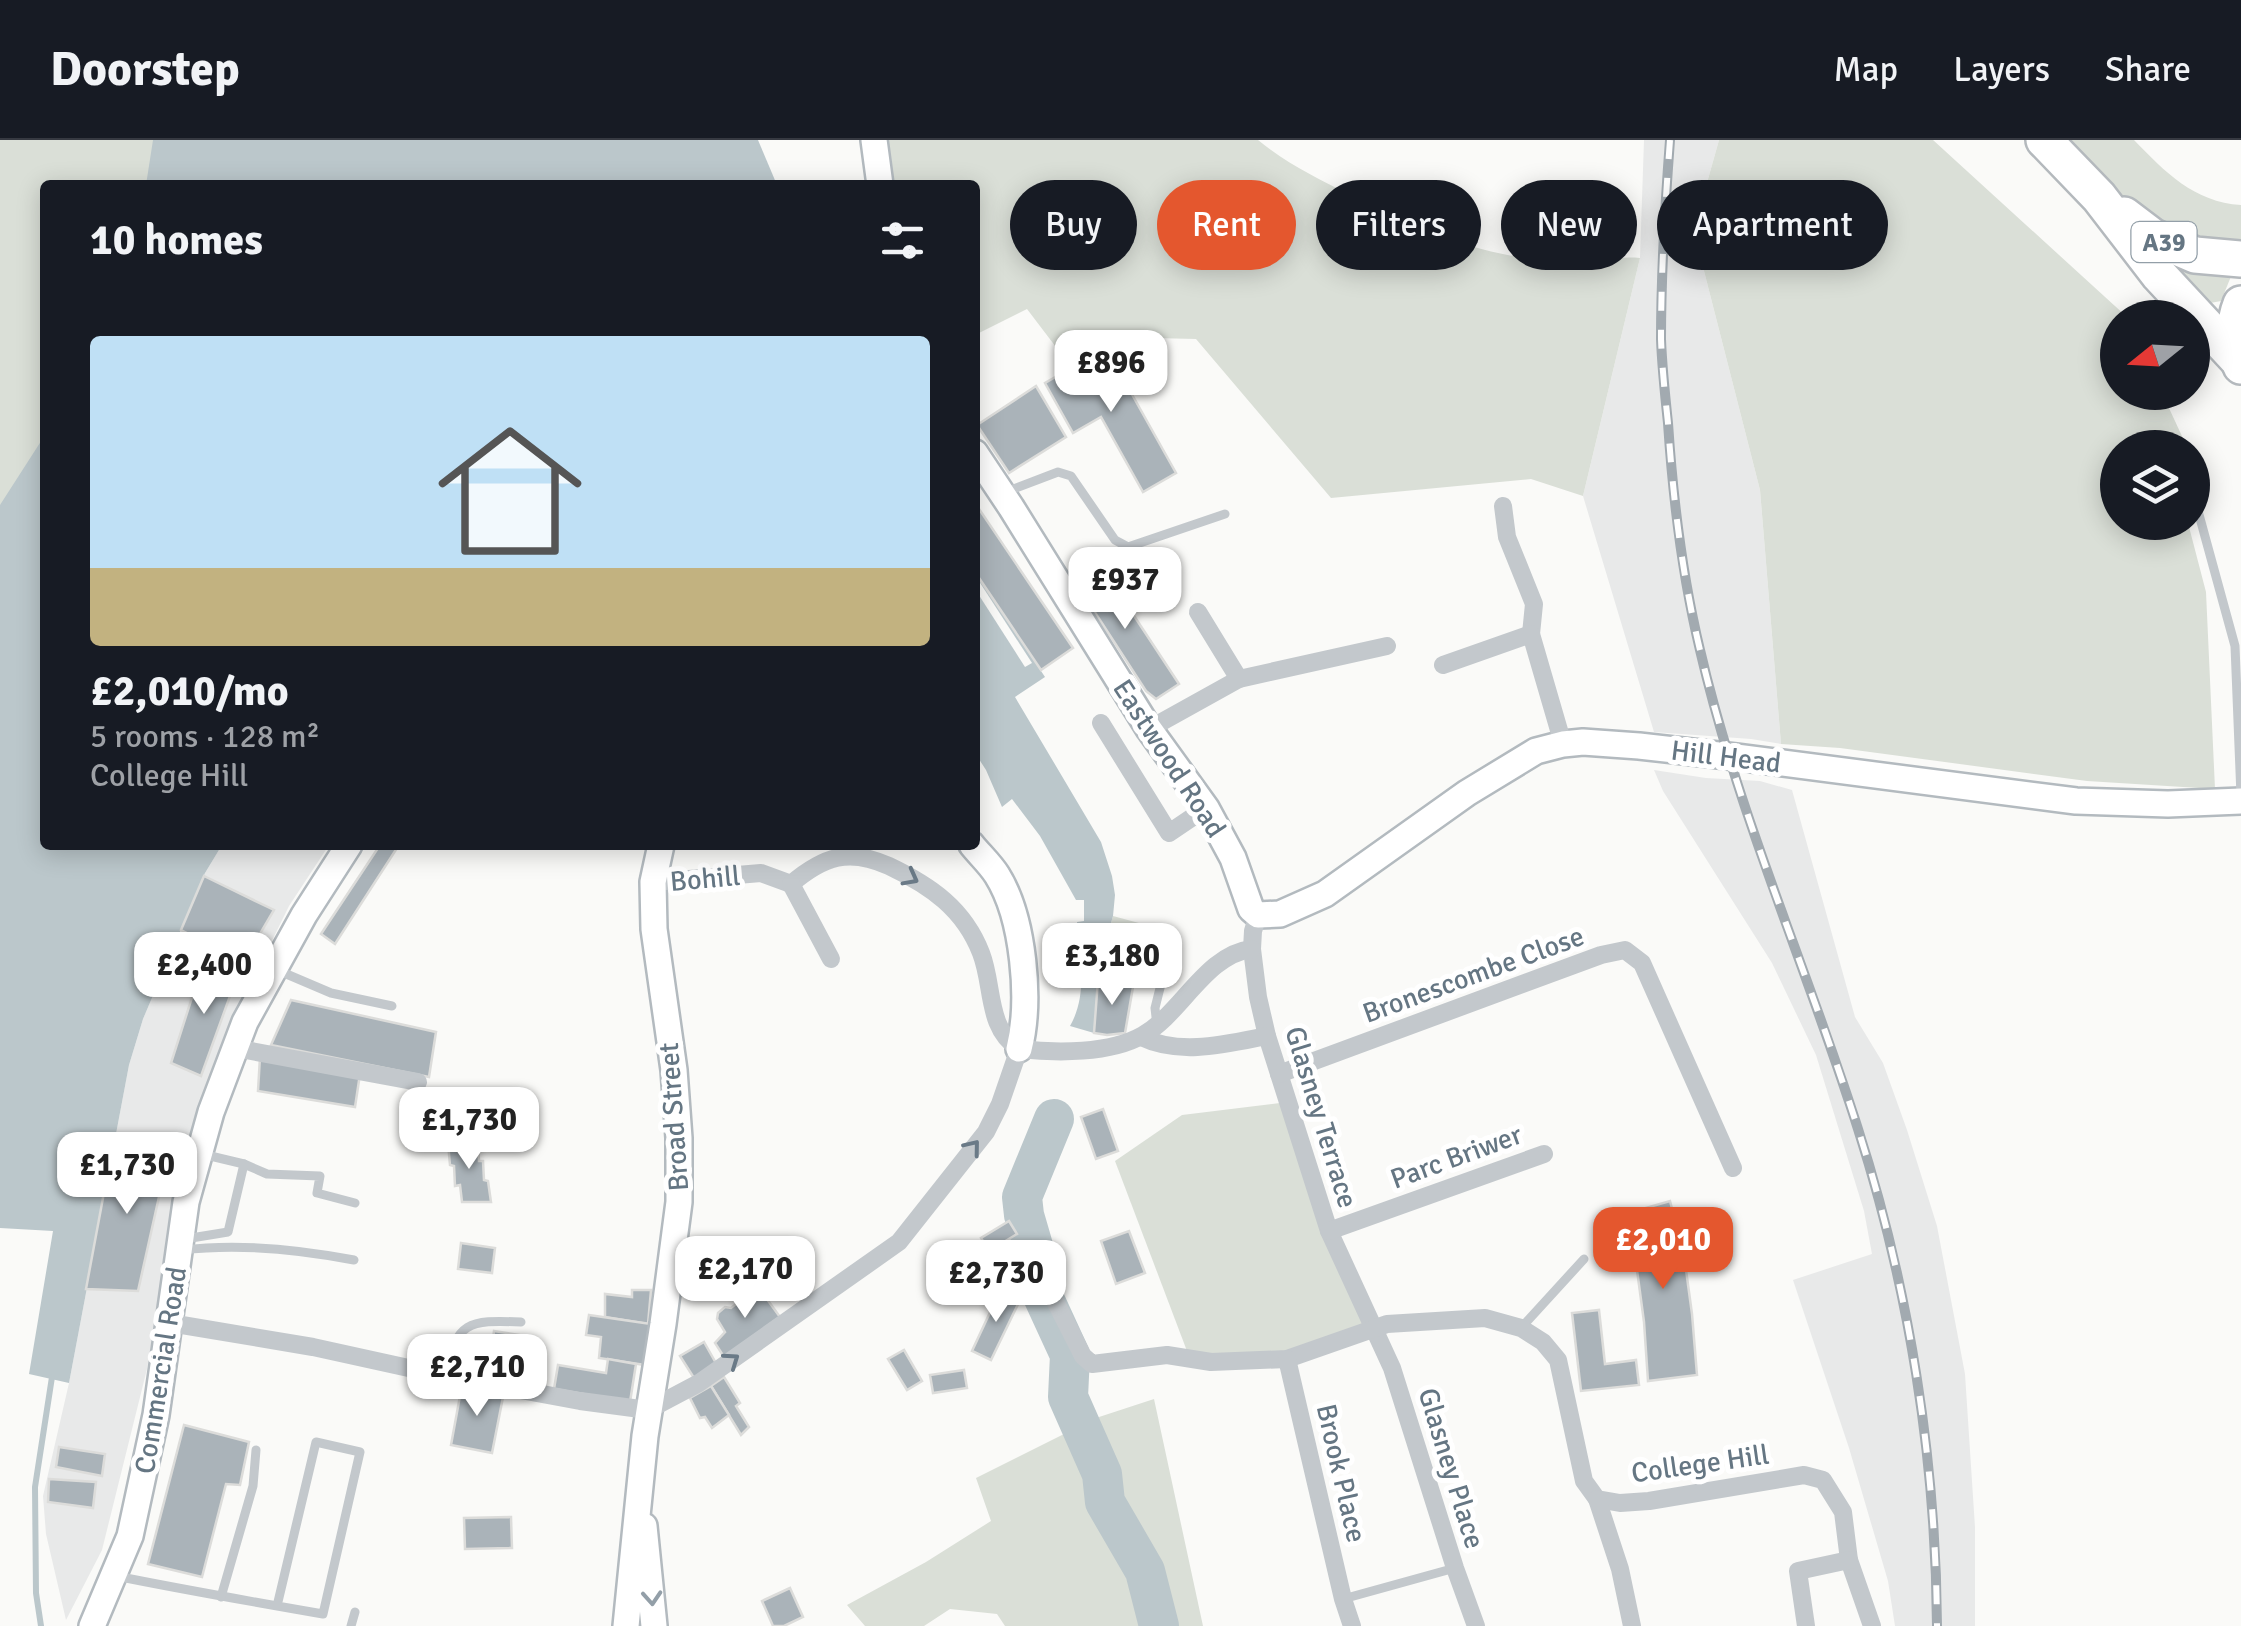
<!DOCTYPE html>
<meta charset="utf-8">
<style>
:root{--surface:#171b24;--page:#20242c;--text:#f1f3f6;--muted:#9ea1a6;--line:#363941;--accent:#e4572e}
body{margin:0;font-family:Signika,sans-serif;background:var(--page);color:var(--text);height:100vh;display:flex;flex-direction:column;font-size:38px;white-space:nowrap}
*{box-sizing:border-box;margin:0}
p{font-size:32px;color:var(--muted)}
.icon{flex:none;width:55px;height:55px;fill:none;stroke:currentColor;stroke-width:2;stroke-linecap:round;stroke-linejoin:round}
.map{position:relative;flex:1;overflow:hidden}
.drawer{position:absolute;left:40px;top:40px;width:940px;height:670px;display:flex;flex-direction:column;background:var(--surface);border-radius:10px;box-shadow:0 5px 25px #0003}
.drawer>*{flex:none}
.hud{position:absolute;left:1010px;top:40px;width:950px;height:90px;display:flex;gap:20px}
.needle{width:65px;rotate:252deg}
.fabs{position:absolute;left:2100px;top:160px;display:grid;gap:20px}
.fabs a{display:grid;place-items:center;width:110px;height:110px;border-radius:50%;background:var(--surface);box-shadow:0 5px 25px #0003;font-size:50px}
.price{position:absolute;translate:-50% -85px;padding:0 22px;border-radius:20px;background:#fff;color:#222;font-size:32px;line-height:65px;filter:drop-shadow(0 2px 5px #0008)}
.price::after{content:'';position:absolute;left:50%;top:60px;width:30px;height:22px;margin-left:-15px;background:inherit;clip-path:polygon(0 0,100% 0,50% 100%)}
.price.current{background:var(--accent);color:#fff}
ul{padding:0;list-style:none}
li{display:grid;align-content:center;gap:20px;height:530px;padding:0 50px}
li span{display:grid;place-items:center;height:310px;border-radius:10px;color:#555}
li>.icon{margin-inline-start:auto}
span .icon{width:180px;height:180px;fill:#fffc;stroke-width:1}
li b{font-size:42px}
h2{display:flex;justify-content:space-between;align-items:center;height:120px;padding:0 50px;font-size:42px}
.pill{padding:0 35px;border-radius:45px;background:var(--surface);box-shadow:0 5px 25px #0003;font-size:35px;line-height:90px}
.pill.current{background:var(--accent);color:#fff}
header{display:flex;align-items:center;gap:60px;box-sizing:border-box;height:140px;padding:0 50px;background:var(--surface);border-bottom:2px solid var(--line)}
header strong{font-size:48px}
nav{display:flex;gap:55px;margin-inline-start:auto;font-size:35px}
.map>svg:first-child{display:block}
.built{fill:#e8e9e9}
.green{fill:#dadfd7}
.water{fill:#bbc7cb}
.pier{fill:#fafaf8}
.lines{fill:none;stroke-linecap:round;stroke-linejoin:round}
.stream{stroke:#bbc7cb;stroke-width:6}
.river{stroke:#bbc7cb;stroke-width:40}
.building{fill:#aab3b9;stroke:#dcdcda;stroke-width:2.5}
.secondary-casing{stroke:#b3babf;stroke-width:30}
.highway-casing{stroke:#b4b9bd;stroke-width:40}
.lane{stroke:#c3c8cc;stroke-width:9}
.street{stroke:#c3c8cc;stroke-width:18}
.secondary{stroke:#fff;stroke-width:25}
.highway{stroke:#fff;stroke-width:35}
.rail-casing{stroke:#a2aab0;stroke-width:10}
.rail{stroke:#fff;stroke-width:6;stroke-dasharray:19;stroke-linecap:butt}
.oneway{stroke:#6a7a87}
.oneway2{stroke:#939fa8}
.labels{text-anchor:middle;stroke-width:10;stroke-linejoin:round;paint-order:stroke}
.shield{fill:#fff;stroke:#939fa8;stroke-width:2.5}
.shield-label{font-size:25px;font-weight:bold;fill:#657683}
.street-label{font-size:28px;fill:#657683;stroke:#fff}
</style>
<header>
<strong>Doorstep</strong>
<nav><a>Map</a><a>Layers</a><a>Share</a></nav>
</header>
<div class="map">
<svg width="2241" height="1486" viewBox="0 0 2241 1486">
<rect width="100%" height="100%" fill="#fafaf8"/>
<!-- built -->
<g class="built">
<polygon points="1644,0 1719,0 1701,64 1704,131 1760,350 1781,604 1751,599 1654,592 1583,356 1640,118"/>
<polygon points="1654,630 1706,638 1760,641 1792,650 1855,877 1883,923 1907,990 1937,1086 1965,1234 1975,1387 1975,1486 1895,1486 1888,1441 1849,1308 1793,1140 1872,1114 1864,1071 1816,915 1772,823 1663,651"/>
<polygon points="222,705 329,705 289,766 229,888 178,1043 147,1229 102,1410 66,1480 46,1394 43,1356 69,1243 129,925 143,879 205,733"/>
</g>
<!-- green -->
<g class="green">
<polygon points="0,0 562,0 496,45 45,45 45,705 0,1088"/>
<path d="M888,0H1258C1287,24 1317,38 1350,55C1408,84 1467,111 1532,119C1547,121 1563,122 1578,122C1599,121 1619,116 1640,118L1583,356L1531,339L1331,358L1196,199L1111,197L1062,215L1027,169L975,195V45H892Z"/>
<polygon points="1719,0 1933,0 2127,177 2118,178 2118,252 2162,253 2187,307 2118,308 2118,382 2188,383 2206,452 2215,649 2087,641 1840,608 1781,604 1760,350 1704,131 1701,64"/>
<path d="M2053,0H2134C2165,32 2194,62 2241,65V111L2156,91Z"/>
<polygon points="2175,117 2232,134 2221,161 2205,164 2170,125"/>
<polygon points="1113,776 1150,786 1140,832 1133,847 1098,840 1100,821"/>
<polygon points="1288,962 1375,1187 1287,1219 1190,1219 1115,1021 1182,975"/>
<polygon points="1154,1259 1203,1486 1005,1486 997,1474 950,1469 924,1486 865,1486 847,1465 926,1422 991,1381 976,1338 1096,1278"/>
</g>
<!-- water -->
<g class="water">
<polygon points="153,0 758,0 777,45 146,45"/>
<polygon points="45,295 45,705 222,705 205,733 143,879 129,925 69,1243 29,1234 53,1091 0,1088 0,365"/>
<path d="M975,432L1045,537L1015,557L1101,702L1112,736L1115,755L1113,776L1100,821L1094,893L1070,886C1088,855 1080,817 1077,782L1084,781V760H1076L1040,696L1012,659L1002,667L986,630L975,613Z"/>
</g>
<!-- pier -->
<polygon class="pier" points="975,435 1032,523 1025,527 975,449"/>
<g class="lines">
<!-- stream -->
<polyline class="stream" points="41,1486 36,1453 35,1347 52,1237"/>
<!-- river -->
<polyline class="river" points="1054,979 1022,1057 1024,1075 1042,1137 1041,1152 1070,1215 1068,1257 1102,1334 1105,1362 1145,1431 1159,1486"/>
</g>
<!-- building -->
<g class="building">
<polygon points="1106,208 1176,333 1143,352 1101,277 1073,293 1045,243"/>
<polygon points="1036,246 1066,297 1009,333 977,285"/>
<polygon points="975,363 1073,508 1041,530 975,432"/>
<polygon points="1091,421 1110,450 1117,450 1179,544 1156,559 1146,551 1070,434"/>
<polygon points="380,705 399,705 335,804 321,794"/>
<polygon points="204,736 274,770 244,821 181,790"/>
<polygon points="204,820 238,834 201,936 171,923"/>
<polygon points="1098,840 1133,847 1125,893 1107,895 1094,893"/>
<polygon points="291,860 436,892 429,937 271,905"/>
<polygon points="260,917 360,934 355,967 258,951"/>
<polygon points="1103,969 1118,1011 1096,1019 1081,977"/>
<polygon points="114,999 169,1012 138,1151 86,1149"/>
<polygon points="448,1003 478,1003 479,1021 483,1021 484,1040 488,1041 491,1062 462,1062 460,1045 455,1046 454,1026 450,1025"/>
<polygon points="1670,1061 1684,1115 1692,1174 1697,1235 1648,1241 1644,1182 1637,1130 1621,1075"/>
<polygon points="1009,1081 1017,1094 989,1111 981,1098"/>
<polygon points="1129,1091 1145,1133 1116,1144 1101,1101"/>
<polygon points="461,1103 495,1108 492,1133 458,1129"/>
<polygon points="758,1147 780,1177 724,1217 715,1203 725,1192 717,1179 718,1173 725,1167 731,1168"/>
<polygon points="632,1150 651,1150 648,1184 605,1177 605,1154 632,1157"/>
<polygon points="1000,1151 1020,1160 991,1220 972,1211"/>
<polygon points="1599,1170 1605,1224 1636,1220 1639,1245 1581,1251 1572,1173"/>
<polygon points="589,1175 651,1184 645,1225 599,1218 601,1197 586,1195"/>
<polygon points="494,1191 532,1197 526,1234 489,1229"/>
<polygon points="704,1202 717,1225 694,1238 680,1216"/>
<polygon points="904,1210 922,1241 907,1250 888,1219"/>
<polygon points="608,1219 636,1224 630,1262 554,1249 558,1225 606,1233"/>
<polygon points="964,1230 967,1248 933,1253 930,1235"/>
<polygon points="724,1237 740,1263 736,1266 749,1287 741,1295 711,1246"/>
<polygon points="462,1245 504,1252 492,1313 451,1305"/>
<polygon points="711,1246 729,1275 712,1288 705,1277 700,1278 690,1258"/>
<polygon points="184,1285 249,1302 240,1345 226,1344 202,1437 148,1424"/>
<polygon points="59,1307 105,1314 102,1336 56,1327"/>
<polygon points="49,1339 96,1342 93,1368 48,1362"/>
<polygon points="511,1377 512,1408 465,1409 464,1378"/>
<polygon points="790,1448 803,1477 784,1486 773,1486 762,1461"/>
</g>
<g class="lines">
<defs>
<g id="secondary">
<polyline points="874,0 880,45"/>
<polyline points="975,313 1011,367 1149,589 1206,668 1233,718 1251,769 1258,775 1280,774 1325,754 1467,653 1536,611 1563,604 1583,602 1639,606 1736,617 2076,661 2168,664 2241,661"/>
<path d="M972,705C980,715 990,724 997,735C1024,778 1031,861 1019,909"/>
<polyline points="644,1386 654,1486"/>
<polyline points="92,1486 130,1396 156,1275 186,1062 211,972 245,882 304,775 349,705"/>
<polyline points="626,1486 645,1296 663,1184 679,1062 679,998 674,930 654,789 653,742 661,705"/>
</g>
<g id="highway">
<polyline points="2044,0 2099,57 2159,135 2239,221"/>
<polyline points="2124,75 2153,97 2195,115 2241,119"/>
<path d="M2241,164C2233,184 2234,205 2241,226"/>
</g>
</defs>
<!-- secondary casing -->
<use href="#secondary" class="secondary-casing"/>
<!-- highway casing -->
<use href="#highway" class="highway-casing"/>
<!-- lane -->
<g class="lane">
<polyline points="2192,349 2235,506 2241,656"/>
<polyline points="1003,353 1058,332 1071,336 1115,400 1128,407 1225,374"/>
<polyline points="277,830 331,853 392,866"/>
<polyline points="1161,883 1156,877 1155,868 1172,800"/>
<polyline points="202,1014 244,1024 267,1034 320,1036 317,1053 355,1063"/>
<polyline points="185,1099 228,1092 244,1024"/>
<path d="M182,1110C240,1103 297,1109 354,1120"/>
<polyline points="1521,1188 1584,1119"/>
<path d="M445,1236C456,1181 468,1180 521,1182"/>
<path d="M116,1436C185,1450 254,1462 323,1474L360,1312L316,1302L277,1466"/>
<polyline points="221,1457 253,1346 256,1310"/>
<polyline points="1343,1459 1455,1428"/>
<polyline points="351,1486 355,1472"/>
</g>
<!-- street -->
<g class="street">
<polyline points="1503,366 1507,397 1534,464 1531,494"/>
<polyline points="1198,472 1239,539"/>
<polyline points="1443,525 1531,494 1563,604"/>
<polyline points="1101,583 1169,693 1206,668"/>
<polyline points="1149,589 1239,539 1387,506"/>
<polyline points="653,742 761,733 791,744"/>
<path d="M791,744C824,716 849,708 889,726C931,746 964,769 981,813C994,846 986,888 1019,909"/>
<polyline points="791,744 831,819"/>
<polyline points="1258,775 1253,791 1252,809 1258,857 1267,896 1329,1091 1392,1228 1455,1428 1476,1486"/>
<path d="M1141,897C1180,916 1226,904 1267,896"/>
<polyline points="235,908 418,942"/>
<path d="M1019,909C1056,913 1110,914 1143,895C1181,874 1206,814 1252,809"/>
<polyline points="1279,934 1601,815 1625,810 1642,823 1733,1028"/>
<polyline points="1329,1091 1544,1014"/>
<polyline points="1054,1159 1083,1216 1092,1224 1167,1215 1211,1222 1287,1219 1387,1184 1485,1178 1521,1188 1543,1202 1558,1220 1584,1341 1597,1359 1620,1363 1649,1361 1804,1335 1823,1340 1843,1372 1849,1420 1872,1486"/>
<polyline points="170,1183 313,1207 445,1236 580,1261 648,1270 699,1243 899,1102 986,992 1000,964 1019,909"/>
<polyline points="1287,1219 1343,1459 1352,1486"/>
<polyline points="1597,1359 1620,1429 1632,1486"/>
<polyline points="1806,1486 1798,1431 1849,1420"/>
</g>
<!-- secondary -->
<use href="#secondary" class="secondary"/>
<!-- highway -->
<use href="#highway" class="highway"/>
<defs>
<path id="rail" d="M1670,0C1665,66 1661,132 1661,199C1662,227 1665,255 1668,283C1673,359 1682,435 1700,510C1738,674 1807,828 1858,989C1909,1148 1936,1319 1937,1486"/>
</defs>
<!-- rail casing -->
<use href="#rail" class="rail-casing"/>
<!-- rail -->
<use href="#rail" class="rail"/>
</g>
<!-- one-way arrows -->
<defs><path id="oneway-chevron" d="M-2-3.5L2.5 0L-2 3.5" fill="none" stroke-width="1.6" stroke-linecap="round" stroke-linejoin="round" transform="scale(2.5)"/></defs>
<g class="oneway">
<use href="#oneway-chevron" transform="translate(911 738) rotate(28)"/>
<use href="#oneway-chevron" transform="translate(973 1007) rotate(-51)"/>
<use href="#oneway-chevron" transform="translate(732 1220) rotate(-35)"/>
</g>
<use class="oneway2" href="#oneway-chevron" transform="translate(652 1458) rotate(86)"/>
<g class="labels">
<!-- shield labels -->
<rect class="shield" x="2131.5" y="82" width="65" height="40" rx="8"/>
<g class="shield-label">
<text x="2164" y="111">A39</text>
</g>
<!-- street labels -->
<g class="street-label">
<text transform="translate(1726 616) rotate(7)" y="10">Hill Head</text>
<text transform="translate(1170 618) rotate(57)" y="10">Eastwood Road</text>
<text transform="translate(705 738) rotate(-5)" y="10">Bohill</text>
<text transform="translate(1473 834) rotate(-20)" y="10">Bronescombe Close</text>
<text transform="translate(673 977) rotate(-94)" y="10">Broad Street</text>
<text transform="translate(1322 977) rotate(73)" y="10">Glasney Terrace</text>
<text transform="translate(1456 1016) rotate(-20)" y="10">Parc Briwer</text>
<text transform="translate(160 1230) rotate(-81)" y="10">Commercial Road</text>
<text transform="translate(1700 1323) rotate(-8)" y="10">College Hill</text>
<text transform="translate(1452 1328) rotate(73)" y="10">Glasney Place</text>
<text transform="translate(1342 1333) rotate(77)" y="10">Brook Place</text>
</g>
</g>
</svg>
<div class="fabs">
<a><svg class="needle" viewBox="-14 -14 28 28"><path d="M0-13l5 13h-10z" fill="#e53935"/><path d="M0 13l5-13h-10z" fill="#9ea1a6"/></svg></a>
<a><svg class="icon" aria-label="layers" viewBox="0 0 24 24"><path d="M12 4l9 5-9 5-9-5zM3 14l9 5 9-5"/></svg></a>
</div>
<b class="price" style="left:1111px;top:275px">£896</b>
<b class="price" style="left:1125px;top:492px">£937</b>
<b class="price" style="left:1112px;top:868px">£3,180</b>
<b class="price" style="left:204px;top:877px">£2,400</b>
<b class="price" style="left:469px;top:1032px">£1,730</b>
<b class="price" style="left:127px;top:1077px">£1,730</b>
<b class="price current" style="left:1663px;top:1152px">£2,010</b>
<b class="price" style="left:745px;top:1181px">£2,170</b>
<b class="price" style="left:996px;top:1185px">£2,730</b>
<b class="price" style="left:477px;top:1279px">£2,710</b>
<div class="hud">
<a class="pill">Buy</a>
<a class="pill current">Rent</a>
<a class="pill">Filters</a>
<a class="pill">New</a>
<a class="pill">Apartment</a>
</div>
<section class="drawer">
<h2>10 homes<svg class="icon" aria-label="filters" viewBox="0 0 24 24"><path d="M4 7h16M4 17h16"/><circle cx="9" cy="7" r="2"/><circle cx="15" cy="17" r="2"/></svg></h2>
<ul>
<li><span style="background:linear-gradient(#bfe0f5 75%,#c2b280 0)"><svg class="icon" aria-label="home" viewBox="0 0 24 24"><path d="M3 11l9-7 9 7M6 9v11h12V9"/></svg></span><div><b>£2,010/mo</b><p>5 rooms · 128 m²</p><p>College Hill</p></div></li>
</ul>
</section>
</div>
